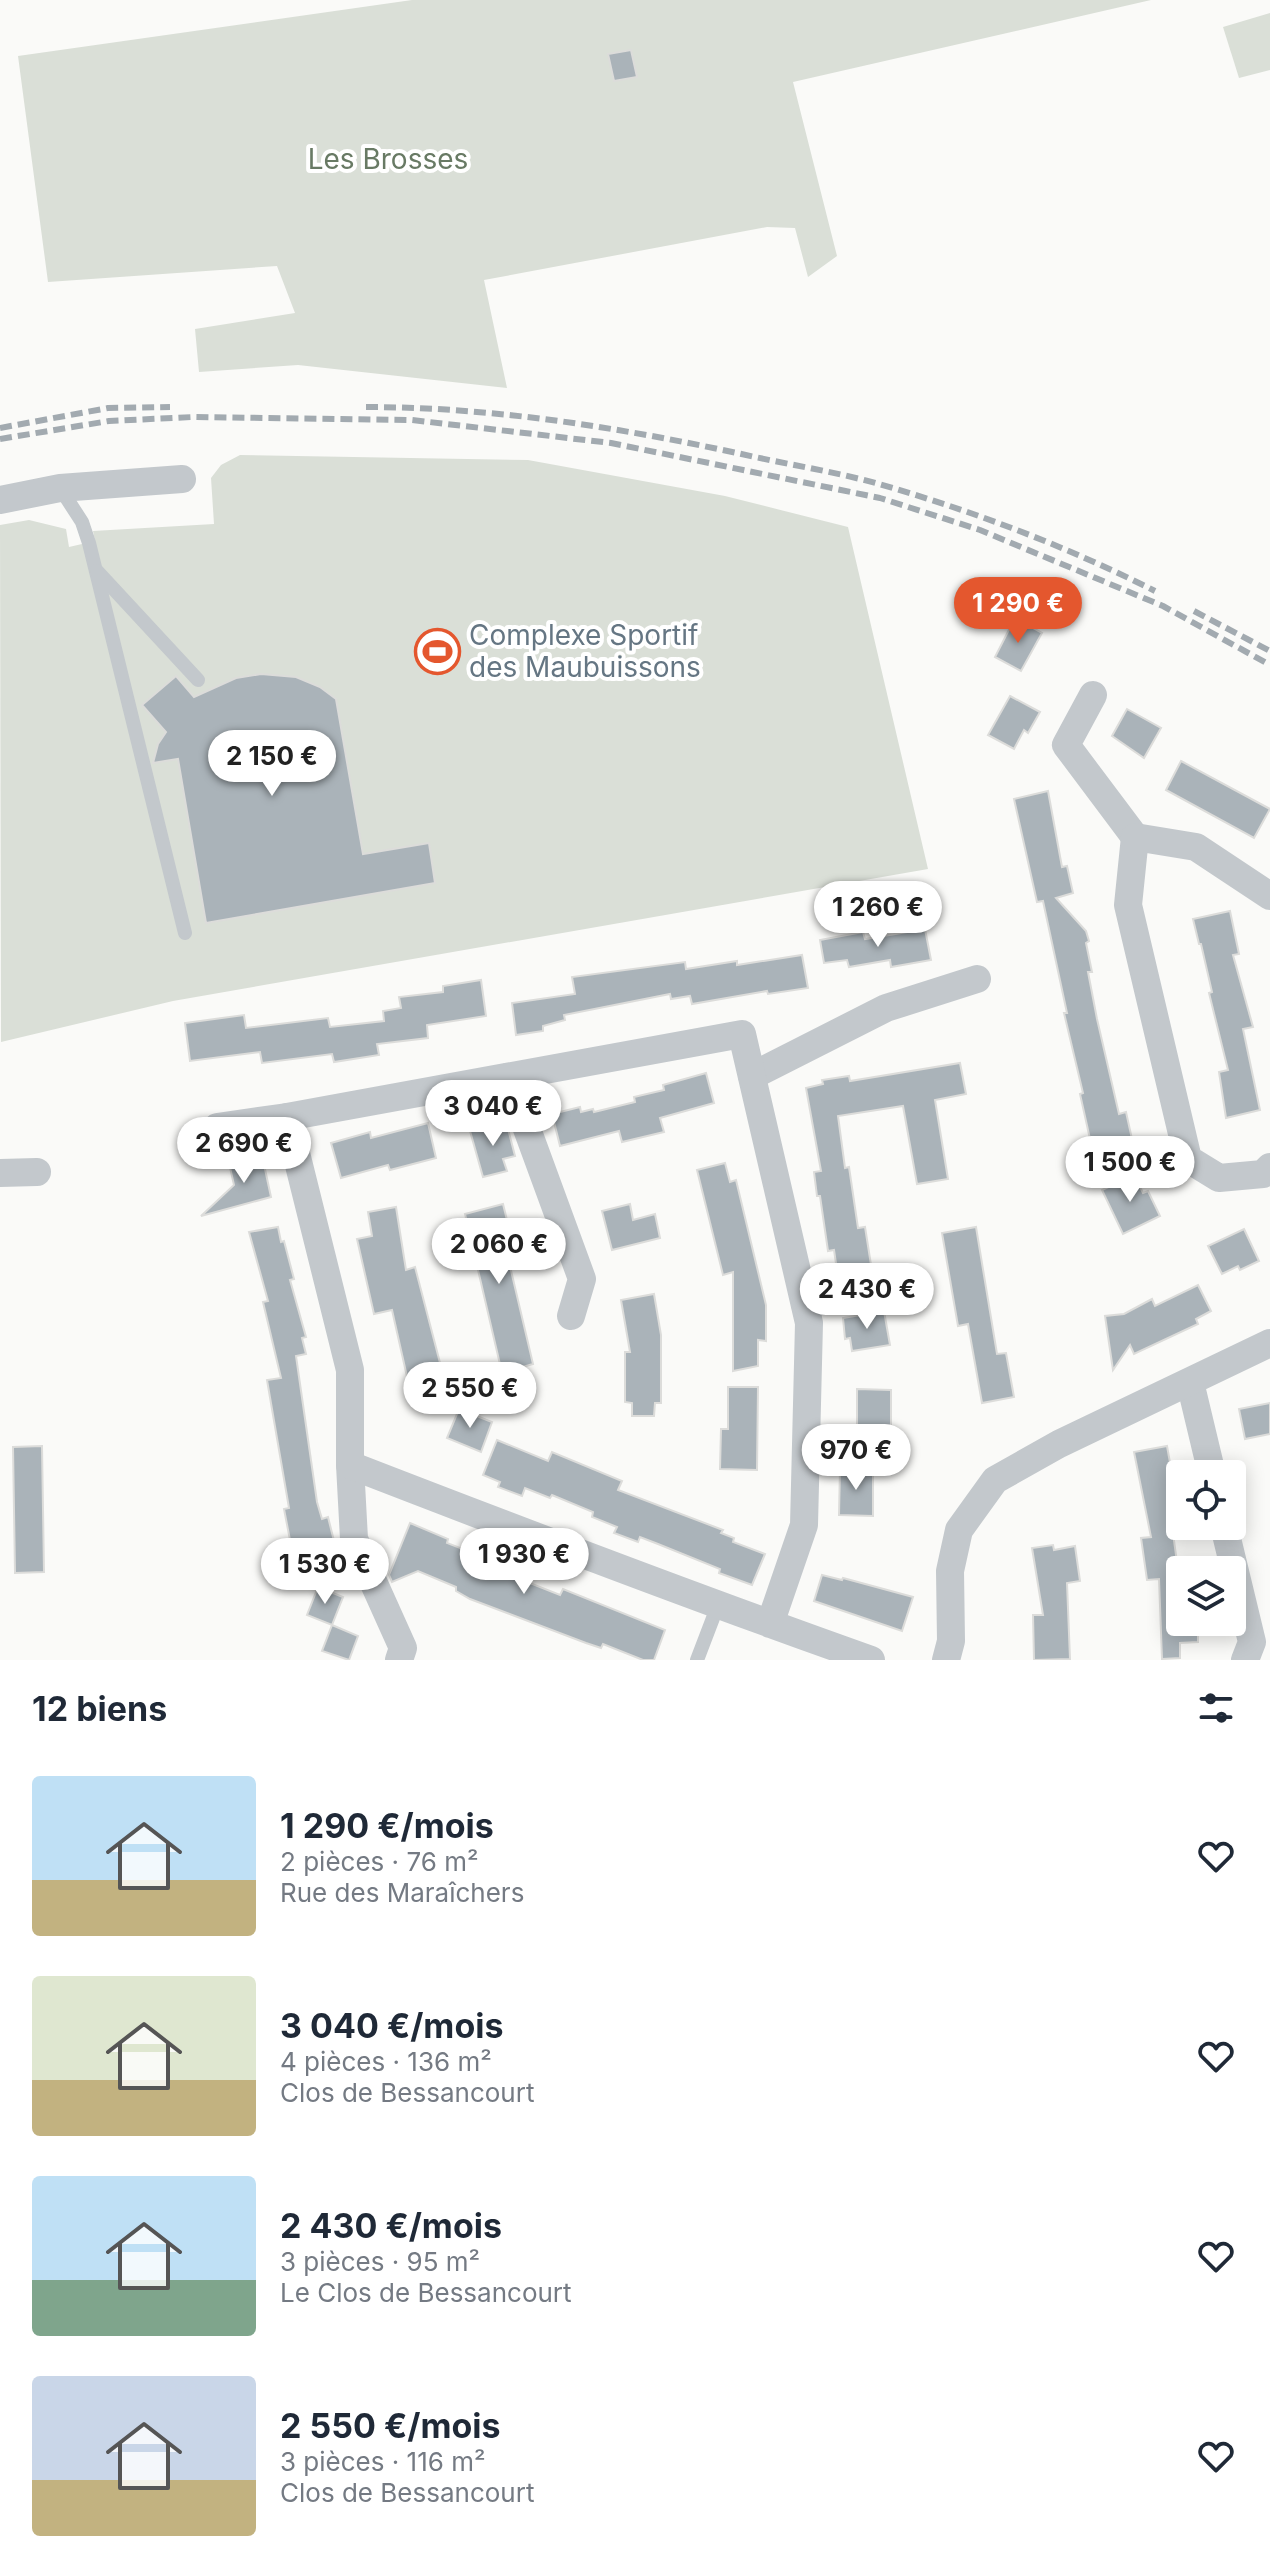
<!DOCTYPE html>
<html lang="fr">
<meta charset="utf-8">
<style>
:root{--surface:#fff;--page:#f6f6f7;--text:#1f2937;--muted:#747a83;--accent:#e4572e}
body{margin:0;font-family:Inter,sans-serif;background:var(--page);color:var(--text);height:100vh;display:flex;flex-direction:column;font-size:30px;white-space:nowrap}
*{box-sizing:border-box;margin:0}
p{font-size:26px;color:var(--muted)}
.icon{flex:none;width:44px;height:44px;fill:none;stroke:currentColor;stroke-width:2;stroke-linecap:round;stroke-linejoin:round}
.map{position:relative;height:1660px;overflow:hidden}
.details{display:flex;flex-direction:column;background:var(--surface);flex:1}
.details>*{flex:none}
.controls{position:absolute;left:1166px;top:1460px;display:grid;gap:16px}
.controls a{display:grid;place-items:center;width:80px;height:80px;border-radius:8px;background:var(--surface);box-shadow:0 4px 20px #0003;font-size:40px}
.price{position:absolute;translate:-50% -68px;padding:0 18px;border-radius:28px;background:#fff;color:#222;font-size:26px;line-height:52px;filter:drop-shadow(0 2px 4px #0008)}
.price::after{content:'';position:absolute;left:50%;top:48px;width:24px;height:18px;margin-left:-12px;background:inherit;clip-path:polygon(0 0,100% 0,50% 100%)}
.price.selected{background:var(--accent);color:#fff}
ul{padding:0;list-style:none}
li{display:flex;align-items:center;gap:24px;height:200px;padding:0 32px}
li span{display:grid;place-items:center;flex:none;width:224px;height:160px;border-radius:8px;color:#555}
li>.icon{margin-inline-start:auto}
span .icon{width:96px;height:96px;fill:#fffc;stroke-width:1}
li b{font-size:34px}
h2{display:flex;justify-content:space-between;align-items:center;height:96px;padding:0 32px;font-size:34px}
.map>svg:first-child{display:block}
.green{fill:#dadfd7}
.building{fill:#aab3b9;stroke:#dcdcda;stroke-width:2}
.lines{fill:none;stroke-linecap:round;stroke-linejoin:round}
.lane{stroke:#c3c8cc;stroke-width:14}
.street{stroke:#c3c8cc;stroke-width:28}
.rail{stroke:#a2aab0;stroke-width:6;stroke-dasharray:12 6;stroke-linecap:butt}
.labels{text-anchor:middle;stroke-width:8;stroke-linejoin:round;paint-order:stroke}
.park-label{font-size:28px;fill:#687a64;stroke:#fff}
.poi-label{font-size:28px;fill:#657683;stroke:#fff;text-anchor:start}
</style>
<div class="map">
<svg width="1270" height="1660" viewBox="0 0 1270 1660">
<rect width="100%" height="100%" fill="#fafaf8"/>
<!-- green -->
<g class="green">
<polygon points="412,0 1151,0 793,82 837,256 808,277 795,228 767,227 484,280 507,388 298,365 199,372 195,329 295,313 277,266 48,282 18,56"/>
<polygon points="1270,13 1270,70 1239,78 1223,27"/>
<polygon points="240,455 528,460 725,496 848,527 928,869 173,1001 1,1042 0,525 29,520 66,529 69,547 95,541 93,531 214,524 211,478 221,465"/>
</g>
<!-- building -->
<g class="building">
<polygon points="631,50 637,77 614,81 608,54"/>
<polygon points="1015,618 1042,633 1021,671 995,657"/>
<polygon points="261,674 296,677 320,687 336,699 363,854 429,843 435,883 206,923 178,759 153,763 158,744 166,732 142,705 176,676 194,697 236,678"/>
<polygon points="1010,696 1040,712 1028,733 1024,730 1014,749 988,735"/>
<polygon points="1127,709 1161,728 1144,758 1112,736"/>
<polygon points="1181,761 1270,809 1254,838 1166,790"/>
<polygon points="1048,791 1062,867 1067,866 1073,893 1056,898 1086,931 1089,941 1086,943 1092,972 1088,972 1097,1019 1119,1114 1126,1112 1132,1139 1092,1148 1080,1094 1083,1093 1064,1013 1067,1013 1043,901 1037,902 1014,799"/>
<polygon points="1230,911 1239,954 1233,955 1253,1027 1243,1029 1260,1110 1226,1118 1219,1072 1228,1070 1209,993 1212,992 1201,944 1199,944 1193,919"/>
<polygon points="925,929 931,960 891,967 890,960 849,967 847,960 824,963 820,940 863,932 865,939"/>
<polygon points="802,955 808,988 768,994 767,991 692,1004 690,996 671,999 670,994 564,1015 565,1020 543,1026 543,1031 516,1035 512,1003 575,994 572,977 685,962 686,969 737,961 737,965"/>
<polygon points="481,980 486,1016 427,1025 428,1038 377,1044 379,1055 334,1062 332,1054 262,1063 260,1052 190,1061 185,1023 244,1015 246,1028 328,1018 330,1027 384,1021 383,1011 401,1008 399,997 443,992 443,986"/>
<polygon points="960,1063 966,1094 935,1100 948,1179 917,1184 903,1106 838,1116 845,1168 849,1167 858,1228 865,1227 872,1271 838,1277 834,1250 828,1251 820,1196 817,1196 814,1172 821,1171 806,1088 823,1084 822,1080 849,1076 850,1081"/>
<polygon points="706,1073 714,1103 660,1118 664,1132 622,1142 619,1131 560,1146 552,1114 580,1107 581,1112 593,1109 594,1112 635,1102 634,1097 664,1090 663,1085"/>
<polygon points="506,1121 515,1156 503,1159 507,1171 483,1177 470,1131"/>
<polygon points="428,1123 436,1158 390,1170 388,1165 341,1178 331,1143 370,1132 371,1138"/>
<polygon points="262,1155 271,1197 201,1216 234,1185 229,1163"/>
<polygon points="725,1163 730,1182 736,1180 766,1305 766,1341 758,1340 758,1366 733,1371 733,1272 723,1275 697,1170"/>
<polygon points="1134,1175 1143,1193 1148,1191 1160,1216 1123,1234 1102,1190"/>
<polygon points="503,1204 508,1224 505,1225 509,1244 505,1245 533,1364 502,1373 465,1214"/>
<polygon points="630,1204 633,1220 655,1214 660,1238 612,1250 602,1211"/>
<polygon points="396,1207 406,1270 415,1267 445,1382 410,1390 392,1310 374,1314 357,1239 372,1236 368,1212"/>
<polygon points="278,1227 281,1242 284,1241 294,1279 290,1280 306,1337 302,1338 306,1354 296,1356 317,1502 322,1519 328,1517 334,1541 326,1542 331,1558 295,1566 284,1509 289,1508 267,1380 281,1378 263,1302 268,1301 249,1232"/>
<polygon points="976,1227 997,1354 1006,1353 1014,1397 982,1403 968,1324 958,1326 942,1233"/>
<polygon points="1244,1229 1259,1261 1240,1270 1238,1266 1222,1274 1208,1246"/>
<polygon points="1198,1285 1211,1311 1196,1319 1198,1324 1134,1354 1130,1345 1113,1370 1105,1316 1124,1314 1152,1299 1155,1306"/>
<polygon points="654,1294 661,1335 661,1403 655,1403 654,1416 632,1416 632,1403 625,1402 625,1352 630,1352 621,1300"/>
<polygon points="884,1311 890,1345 852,1351 850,1338 845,1339 843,1318"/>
<polygon points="728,1387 758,1387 757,1470 720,1469 721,1429 728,1429"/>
<polygon points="857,1389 891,1390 891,1449 857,1448"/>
<polygon points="1270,1403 1270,1434 1245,1439 1239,1409"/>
<polygon points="459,1409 492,1422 481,1452 447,1438"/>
<polygon points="497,1440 548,1461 552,1452 622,1481 618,1490 723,1530 721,1533 734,1538 733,1542 765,1554 752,1585 719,1573 720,1569 658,1544 640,1537 638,1542 614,1533 617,1527 592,1517 593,1512 552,1495 550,1498 525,1488 522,1496 498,1487 500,1482 483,1475"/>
<polygon points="42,1446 44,1572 15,1573 13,1447"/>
<polygon points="1167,1446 1176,1496 1168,1497 1180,1584 1180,1622 1198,1622 1198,1642 1180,1643 1180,1658 1162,1659 1159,1579 1147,1580 1141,1538 1151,1537 1134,1452"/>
<polygon points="840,1468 873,1468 873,1516 839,1515"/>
<polygon points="410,1523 448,1539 447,1543 524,1573 522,1580 560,1595 563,1589 665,1630 654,1660 643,1660 603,1644 601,1648 586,1643 470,1599 456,1591 456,1587 418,1571 392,1582 389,1575"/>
<polygon points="1053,1545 1054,1550 1075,1546 1080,1581 1067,1583 1070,1659 1034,1660 1033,1615 1043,1615 1032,1548"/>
<polygon points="822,1575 842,1580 843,1578 913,1597 902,1631 814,1601"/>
<polygon points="318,1587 343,1597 332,1625 307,1615"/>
<polygon points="332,1625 358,1636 349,1660 322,1651"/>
</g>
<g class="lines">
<!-- lane -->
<g class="lane">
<polyline points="60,488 82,522 89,543 185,933"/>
<polyline points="97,571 198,680"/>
<polyline points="697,1660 718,1605"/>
</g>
<!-- street -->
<g class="street">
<polyline points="0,500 60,488 182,479"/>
<polyline points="1093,695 1066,745 1135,837"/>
<polyline points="1270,896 1196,847 1135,837 1128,905 1188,1159 1219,1178 1263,1174 1270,1167"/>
<polyline points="752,1076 886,1008 977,979"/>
<polyline points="508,1077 582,1279 571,1316"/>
<polyline points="217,1127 287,1117"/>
<polyline points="0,1173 37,1172"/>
<polyline points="805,1304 912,1285"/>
<polyline points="1190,1382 1212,1474"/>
<polyline points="350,1465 354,1539 403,1648 399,1660"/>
<polyline points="1224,1526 1252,1642 1245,1660"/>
<path d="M770,1624L804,1525L809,1323L742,1034L287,1117L350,1370V1465C523,1532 696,1598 871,1660"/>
<polyline points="946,1660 951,1641 950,1571 959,1530 995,1480 1059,1444 1270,1343"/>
</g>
<!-- rail -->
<g class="rail">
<path d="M366,407C491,407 616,427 737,453C784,464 833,471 879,484C973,511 1068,547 1155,591"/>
<polyline points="0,428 108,408 170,407"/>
<polyline points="0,439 109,421 193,417 412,420 611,443 880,498 980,530 1163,606 1270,665"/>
<polyline points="1194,611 1270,651"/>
</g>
</g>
<!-- icons -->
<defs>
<symbol id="stadium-ring" viewBox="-11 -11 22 22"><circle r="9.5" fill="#fff" stroke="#e4572e" stroke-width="1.5"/><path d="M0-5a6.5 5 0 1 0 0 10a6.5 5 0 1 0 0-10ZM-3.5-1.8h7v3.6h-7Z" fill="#e4572e"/></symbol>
</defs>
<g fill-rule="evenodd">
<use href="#stadium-ring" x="412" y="626" width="51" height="51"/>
</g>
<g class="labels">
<!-- park labels -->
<g class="park-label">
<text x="388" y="169">Les Brosses</text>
</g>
<!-- poi labels -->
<g class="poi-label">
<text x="469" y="645">Complexe Sportif<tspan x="469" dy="32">des Maubuissons</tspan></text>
</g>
</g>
</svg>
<div class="controls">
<a><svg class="icon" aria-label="locate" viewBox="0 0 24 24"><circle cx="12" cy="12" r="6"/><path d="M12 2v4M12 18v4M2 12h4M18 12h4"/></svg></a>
<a><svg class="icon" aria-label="layers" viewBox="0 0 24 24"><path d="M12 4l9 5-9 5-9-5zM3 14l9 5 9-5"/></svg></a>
</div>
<b class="price selected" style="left:1018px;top:645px">1 290 €</b>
<b class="price" style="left:272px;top:798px">2 150 €</b>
<b class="price" style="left:878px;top:949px">1 260 €</b>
<b class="price" style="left:493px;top:1148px">3 040 €</b>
<b class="price" style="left:244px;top:1185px">2 690 €</b>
<b class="price" style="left:1130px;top:1204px">1 500 €</b>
<b class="price" style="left:499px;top:1286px">2 060 €</b>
<b class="price" style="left:867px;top:1331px">2 430 €</b>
<b class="price" style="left:470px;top:1430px">2 550 €</b>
<b class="price" style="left:856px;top:1492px">970 €</b>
<b class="price" style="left:524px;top:1596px">1 930 €</b>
<b class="price" style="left:325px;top:1606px">1 530 €</b>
</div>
<section class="details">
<h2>12 biens<svg class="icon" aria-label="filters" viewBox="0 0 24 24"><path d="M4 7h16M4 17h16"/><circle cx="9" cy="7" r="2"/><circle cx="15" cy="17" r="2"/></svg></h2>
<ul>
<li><span style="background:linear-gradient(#bfe0f5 65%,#c2b280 0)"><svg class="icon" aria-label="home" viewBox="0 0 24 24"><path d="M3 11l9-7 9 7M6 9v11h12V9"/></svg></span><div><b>1 290 €/mois</b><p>2 pièces · 76 m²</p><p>Rue des Maraîchers</p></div><svg class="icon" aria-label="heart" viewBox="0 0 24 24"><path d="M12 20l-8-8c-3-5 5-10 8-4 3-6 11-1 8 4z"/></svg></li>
<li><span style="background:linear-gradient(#dfe7d0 65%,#c2b280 0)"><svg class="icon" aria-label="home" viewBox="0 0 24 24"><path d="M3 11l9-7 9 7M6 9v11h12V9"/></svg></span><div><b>3 040 €/mois</b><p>4 pièces · 136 m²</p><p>Clos de Bessancourt</p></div><svg class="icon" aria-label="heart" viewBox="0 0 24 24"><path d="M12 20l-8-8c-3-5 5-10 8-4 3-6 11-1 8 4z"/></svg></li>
<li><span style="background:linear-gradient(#bfe0f5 65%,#7fa58c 0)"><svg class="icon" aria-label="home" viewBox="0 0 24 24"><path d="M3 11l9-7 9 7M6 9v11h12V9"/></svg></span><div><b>2 430 €/mois</b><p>3 pièces · 95 m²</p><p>Le Clos de Bessancourt</p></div><svg class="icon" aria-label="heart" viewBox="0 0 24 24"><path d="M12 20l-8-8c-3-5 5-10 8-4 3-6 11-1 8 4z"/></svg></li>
<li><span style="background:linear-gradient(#c9d6e8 65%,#c2b280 0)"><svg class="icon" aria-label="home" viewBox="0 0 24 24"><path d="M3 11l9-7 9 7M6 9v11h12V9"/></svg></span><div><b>2 550 €/mois</b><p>3 pièces · 116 m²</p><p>Clos de Bessancourt</p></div><svg class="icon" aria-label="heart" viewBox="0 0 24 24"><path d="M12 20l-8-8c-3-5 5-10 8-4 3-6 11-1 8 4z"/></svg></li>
</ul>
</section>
